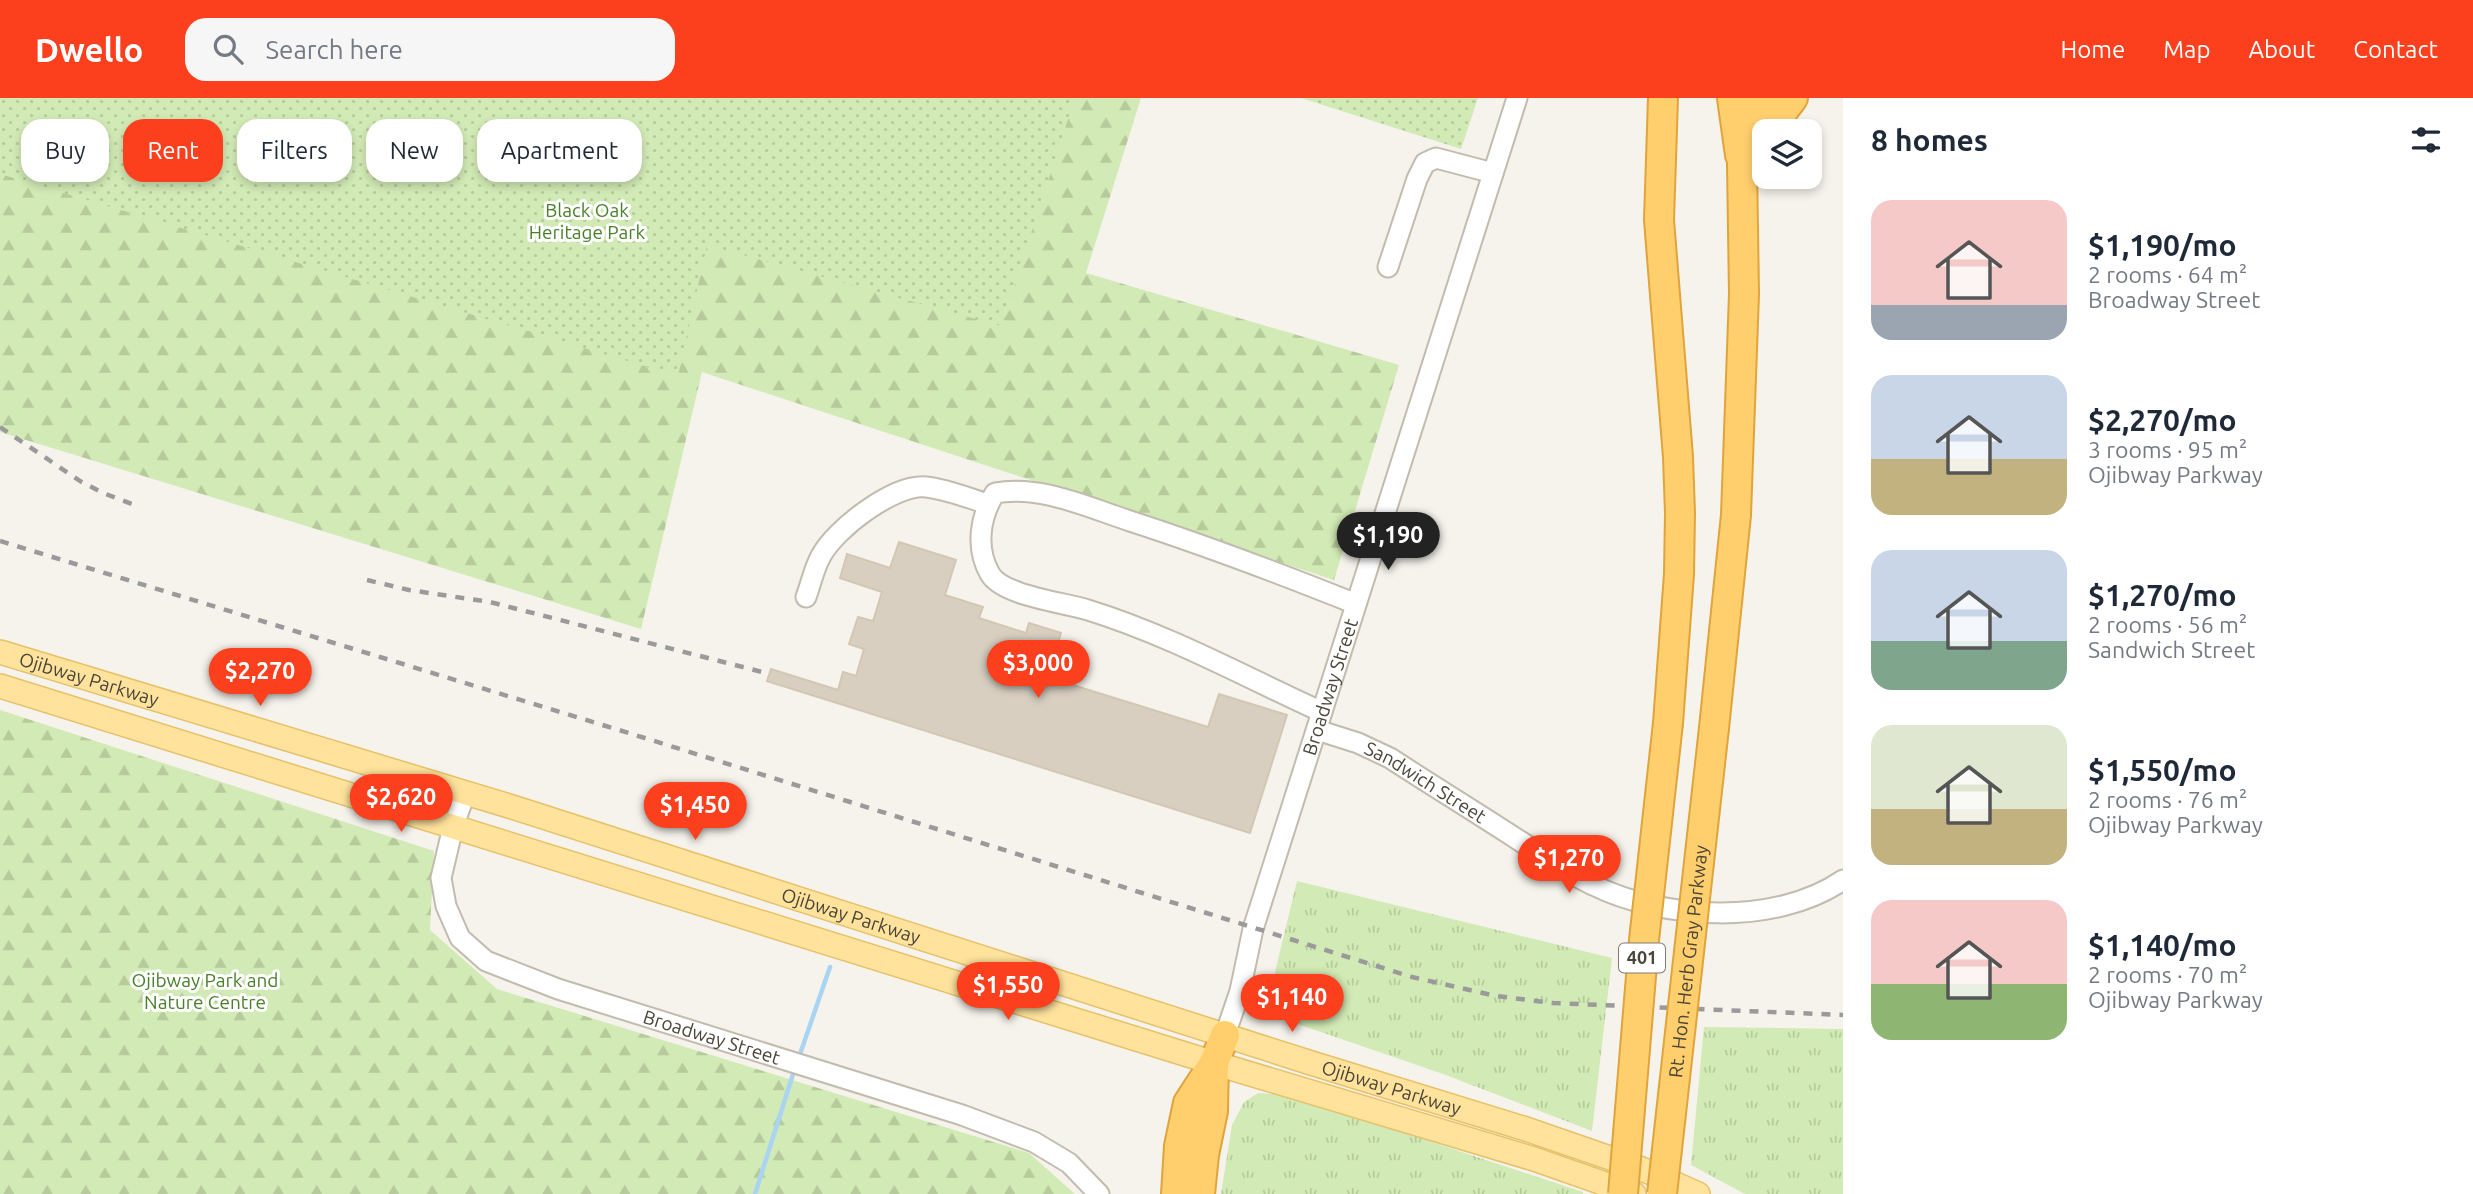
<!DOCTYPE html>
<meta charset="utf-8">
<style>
:root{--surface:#fff;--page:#f6f6f7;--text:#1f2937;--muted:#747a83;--accent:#fc3f1d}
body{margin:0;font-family:Ubuntu,sans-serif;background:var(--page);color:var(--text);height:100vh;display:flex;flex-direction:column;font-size:26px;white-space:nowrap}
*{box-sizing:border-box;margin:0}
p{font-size:23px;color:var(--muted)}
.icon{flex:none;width:38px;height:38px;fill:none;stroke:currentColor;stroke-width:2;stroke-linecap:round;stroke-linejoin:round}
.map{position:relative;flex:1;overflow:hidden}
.side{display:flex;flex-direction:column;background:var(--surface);width:630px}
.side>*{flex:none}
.hud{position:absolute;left:21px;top:21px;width:665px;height:63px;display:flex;gap:14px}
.controls{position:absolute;left:1752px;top:21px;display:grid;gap:14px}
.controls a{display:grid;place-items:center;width:70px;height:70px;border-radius:14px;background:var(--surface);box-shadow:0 4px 10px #0003;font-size:35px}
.price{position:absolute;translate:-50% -60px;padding:0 16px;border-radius:24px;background:var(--accent);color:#fff;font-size:23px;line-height:46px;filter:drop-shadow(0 2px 4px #0008)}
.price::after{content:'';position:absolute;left:50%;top:42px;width:21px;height:16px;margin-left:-10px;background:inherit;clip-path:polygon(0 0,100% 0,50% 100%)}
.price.active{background:#222;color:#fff}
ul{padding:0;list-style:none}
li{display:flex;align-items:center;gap:21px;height:175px;padding:0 28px}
li span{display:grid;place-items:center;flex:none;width:196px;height:140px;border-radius:21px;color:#555}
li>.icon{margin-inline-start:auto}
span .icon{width:84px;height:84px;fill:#fffc;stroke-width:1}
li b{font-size:30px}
h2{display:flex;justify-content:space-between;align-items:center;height:84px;padding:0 28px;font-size:30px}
.chip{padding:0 24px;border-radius:21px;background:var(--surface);box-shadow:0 4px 10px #0003;font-size:24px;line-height:63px}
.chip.active{background:var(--accent);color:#fff}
header{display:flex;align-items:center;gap:42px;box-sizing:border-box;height:98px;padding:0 35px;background:var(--accent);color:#fff}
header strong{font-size:33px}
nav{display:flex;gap:38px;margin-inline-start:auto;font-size:24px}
.search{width:490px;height:63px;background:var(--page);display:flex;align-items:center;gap:18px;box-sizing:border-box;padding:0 24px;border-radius:21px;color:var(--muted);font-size:26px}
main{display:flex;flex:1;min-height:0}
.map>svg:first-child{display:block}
.grass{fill:url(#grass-tufts)}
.forest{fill:url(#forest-firs)}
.park{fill:url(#park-dots)}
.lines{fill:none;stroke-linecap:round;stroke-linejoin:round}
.stream{stroke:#a9d4f2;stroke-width:4.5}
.building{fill:#d8cfc1;stroke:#d3c7b4;stroke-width:2}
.minor-casing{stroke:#c2bbae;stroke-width:23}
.major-casing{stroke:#e6c16a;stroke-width:26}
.highway-casing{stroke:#e0a43c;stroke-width:32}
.minor{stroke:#fff;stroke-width:19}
.major{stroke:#ffe39c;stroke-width:23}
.highway{stroke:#ffcf6e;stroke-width:28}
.rail{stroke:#9a9a9a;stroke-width:4.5;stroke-dasharray:9 9;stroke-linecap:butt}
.highway-bridge-casing{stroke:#e0a43c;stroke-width:32;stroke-linecap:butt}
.highway-bridge{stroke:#ffcf6e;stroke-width:28}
.labels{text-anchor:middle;stroke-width:6;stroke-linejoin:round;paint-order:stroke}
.shield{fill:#fff;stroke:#817c74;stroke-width:2}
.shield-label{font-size:18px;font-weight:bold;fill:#4b4439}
.park-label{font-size:19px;fill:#4a7f2a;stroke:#fff}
.street-label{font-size:19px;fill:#4b4439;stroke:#fff}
</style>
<header>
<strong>Dwello</strong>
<div class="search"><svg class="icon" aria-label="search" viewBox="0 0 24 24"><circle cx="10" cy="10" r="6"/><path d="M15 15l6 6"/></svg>Search here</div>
<nav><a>Home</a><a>Map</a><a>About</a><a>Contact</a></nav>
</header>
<main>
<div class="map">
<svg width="1843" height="1096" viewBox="0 0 1843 1096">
<defs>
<pattern id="grass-tufts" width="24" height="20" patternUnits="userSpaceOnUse" patternTransform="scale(1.75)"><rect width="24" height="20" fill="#d2eab5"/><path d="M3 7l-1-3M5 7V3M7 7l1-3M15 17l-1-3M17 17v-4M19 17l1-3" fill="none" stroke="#b6ca9c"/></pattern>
<pattern id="forest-firs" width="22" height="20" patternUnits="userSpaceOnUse" patternTransform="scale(1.75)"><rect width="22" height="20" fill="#d2eab5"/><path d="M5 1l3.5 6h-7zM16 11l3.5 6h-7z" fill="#b6ca9c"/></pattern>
<pattern id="park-dots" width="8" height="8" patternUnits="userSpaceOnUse" patternTransform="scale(1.75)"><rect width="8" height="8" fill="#d2eab5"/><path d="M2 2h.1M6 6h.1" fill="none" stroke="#b6ca9c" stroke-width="1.8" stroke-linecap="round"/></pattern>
</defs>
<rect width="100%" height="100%" fill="#f6f3ec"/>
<!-- grass -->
<g class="grass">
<polygon points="1297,783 1612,860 1592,1033 1443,976 1283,921 1268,903"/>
<polygon points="1704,929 1843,931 1843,1096 1745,1096 1691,1067"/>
<polygon points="1258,995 1290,997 1583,1094 1583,1096 1221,1096 1232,1027 1244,1004"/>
</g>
<!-- forest -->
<g class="forest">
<polygon points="0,0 1141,0 1086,175 1399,267 1334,482 702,274 641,531 0,334"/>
<polygon points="0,612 434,753 430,832 497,891 1029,1055 1075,1096 0,1096"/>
</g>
<!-- park -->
<g class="park">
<polygon points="0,0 1075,0 1001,228 707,147 678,278 0,76"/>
<polygon points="1301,0 1478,0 1461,51"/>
</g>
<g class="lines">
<!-- stream -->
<g class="stream">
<polyline points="798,962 830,869"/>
<polyline points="755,1096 795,970"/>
</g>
</g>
<!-- building -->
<polygon class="building" points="899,444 956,462 945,497 983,509 979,520 1026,535 1029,525 1061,535 1047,579 1208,629 1219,596 1287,617 1250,735 767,583 771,571 838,592 843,574 856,578 864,551 849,546 858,519 873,523 882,494 840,480 847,456 890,470"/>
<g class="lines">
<defs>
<g id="minor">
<polyline points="1388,169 1417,81 1425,65 1436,60 1493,75"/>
<path d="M806,499C811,486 814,470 821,458C835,431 894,386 926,389C946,391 968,400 988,406"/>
<path d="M1322,614C1245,579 1169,537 1088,512C1063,504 1003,498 990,476C975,450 980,418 995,395C1041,387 1087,409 1130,423C1207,448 1281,476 1356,506"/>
<path id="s1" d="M1317,632L1358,645L1390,660C1433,688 1477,715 1520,743C1544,758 1567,775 1593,787C1664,822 1776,828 1843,782"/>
<path id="s2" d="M465,696L453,729L441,780L446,808L460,840L486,863L558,891L962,1017L1034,1044L1069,1065L1099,1096"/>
<path id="s3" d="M1225,937L1240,893L1253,831L1517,0"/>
</g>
<g id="major">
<path id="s4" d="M0,554L509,708L1308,964L1526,1031L1642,1071L1698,1096"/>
<polyline points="0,588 1214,965 1534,1061 1634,1096"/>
</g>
<g id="highway">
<polyline points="1663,0 1659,122 1678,359 1680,415 1679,476 1668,625"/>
<polyline points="1732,0 1740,57"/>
<polyline points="1768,33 1793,0"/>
<polyline points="1714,630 1736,417 1744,196 1742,67 1761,0"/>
<polyline points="1176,1096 1179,1048 1188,1005 1214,965 1225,937"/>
<polyline points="1200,1096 1204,1057 1213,1013 1214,965"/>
</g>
</defs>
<!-- minor casing -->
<use href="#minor" class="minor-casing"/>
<!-- major casing -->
<use href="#major" class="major-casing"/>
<!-- highway casing -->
<use href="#highway" class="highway-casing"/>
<!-- minor -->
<use href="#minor" class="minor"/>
<!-- major -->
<use href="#major" class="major"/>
<!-- highway -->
<use href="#highway" class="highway"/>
<!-- rail -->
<g class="rail">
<polyline points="0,329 80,383 103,395 140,409"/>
<polyline points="0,443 619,632 1412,879 1496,898 1553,905 1843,917"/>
<polyline points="367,482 409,492 490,504 766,575"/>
</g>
<defs>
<g id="highway-bridge">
<polyline points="1623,1096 1644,842 1668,625"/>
<path id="s5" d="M1662,1096L1714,630"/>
</g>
</defs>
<!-- highway-bridge casing -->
<use href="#highway-bridge" class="highway-bridge-casing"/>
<!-- highway-bridge -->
<use href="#highway-bridge" class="highway-bridge"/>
</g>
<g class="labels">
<!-- shield labels -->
<rect class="shield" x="1619" y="845.5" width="46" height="29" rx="5"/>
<g class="shield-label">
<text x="1642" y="866">401</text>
</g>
<!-- park labels -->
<g class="park-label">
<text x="587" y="119">Black Oak<tspan x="587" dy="22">Heritage Park</tspan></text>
<text x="205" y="889">Ojibway Park and<tspan x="205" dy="22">Nature Centre</tspan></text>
</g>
<!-- street labels -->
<g class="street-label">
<text dy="7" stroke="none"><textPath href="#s4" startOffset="93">Ojibway Parkway</textPath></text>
<text dy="7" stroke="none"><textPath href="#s3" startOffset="364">Broadway Street</textPath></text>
<text dy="7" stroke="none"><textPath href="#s1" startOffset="121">Sandwich Street</textPath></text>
<text dy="7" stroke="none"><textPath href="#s4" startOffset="891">Ojibway Parkway</textPath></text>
<text dy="7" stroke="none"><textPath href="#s5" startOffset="234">Rt. Hon. Herb Gray Parkway</textPath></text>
<text dy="7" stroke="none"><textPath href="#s2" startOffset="424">Broadway Street</textPath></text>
<text dy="7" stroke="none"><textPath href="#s4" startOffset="1458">Ojibway Parkway</textPath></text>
</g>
</g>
</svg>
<div class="controls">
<a><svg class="icon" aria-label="layers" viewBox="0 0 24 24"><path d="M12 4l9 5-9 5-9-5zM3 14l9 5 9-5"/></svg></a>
</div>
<b class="price active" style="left:1388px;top:474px">$1,190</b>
<b class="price" style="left:1038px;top:602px">$3,000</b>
<b class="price" style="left:260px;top:610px">$2,270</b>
<b class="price" style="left:401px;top:736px">$2,620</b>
<b class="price" style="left:695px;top:744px">$1,450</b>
<b class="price" style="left:1569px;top:797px">$1,270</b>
<b class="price" style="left:1008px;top:924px">$1,550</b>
<b class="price" style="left:1292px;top:936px">$1,140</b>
<div class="hud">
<a class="chip">Buy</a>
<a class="chip active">Rent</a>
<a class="chip">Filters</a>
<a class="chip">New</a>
<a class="chip">Apartment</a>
</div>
</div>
<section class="side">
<h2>8 homes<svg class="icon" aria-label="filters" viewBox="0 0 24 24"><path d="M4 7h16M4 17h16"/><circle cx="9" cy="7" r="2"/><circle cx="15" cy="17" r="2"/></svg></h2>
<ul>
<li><span style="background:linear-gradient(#f6c9c9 75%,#9aa5b1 0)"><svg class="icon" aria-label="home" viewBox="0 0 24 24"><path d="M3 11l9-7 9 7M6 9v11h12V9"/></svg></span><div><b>$1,190/mo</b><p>2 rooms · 64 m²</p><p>Broadway Street</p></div></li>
<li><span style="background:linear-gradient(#c9d6e8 60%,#c2b280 0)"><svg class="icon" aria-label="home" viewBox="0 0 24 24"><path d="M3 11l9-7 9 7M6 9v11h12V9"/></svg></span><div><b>$2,270/mo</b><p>3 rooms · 95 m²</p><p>Ojibway Parkway</p></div></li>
<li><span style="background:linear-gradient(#c9d6e8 65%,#7fa58c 0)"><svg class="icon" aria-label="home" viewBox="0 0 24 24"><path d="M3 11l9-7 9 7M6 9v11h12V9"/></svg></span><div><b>$1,270/mo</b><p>2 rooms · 56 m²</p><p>Sandwich Street</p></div></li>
<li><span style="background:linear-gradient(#dfe7d0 60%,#c2b280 0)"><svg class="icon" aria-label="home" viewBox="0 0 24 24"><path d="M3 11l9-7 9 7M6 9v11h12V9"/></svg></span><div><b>$1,550/mo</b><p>2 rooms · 76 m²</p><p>Ojibway Parkway</p></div></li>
<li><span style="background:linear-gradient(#f6c9c9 60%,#8fb573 0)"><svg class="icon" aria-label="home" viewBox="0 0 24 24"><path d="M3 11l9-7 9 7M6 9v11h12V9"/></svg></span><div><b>$1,140/mo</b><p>2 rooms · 70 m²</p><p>Ojibway Parkway</p></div></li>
</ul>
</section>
</main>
